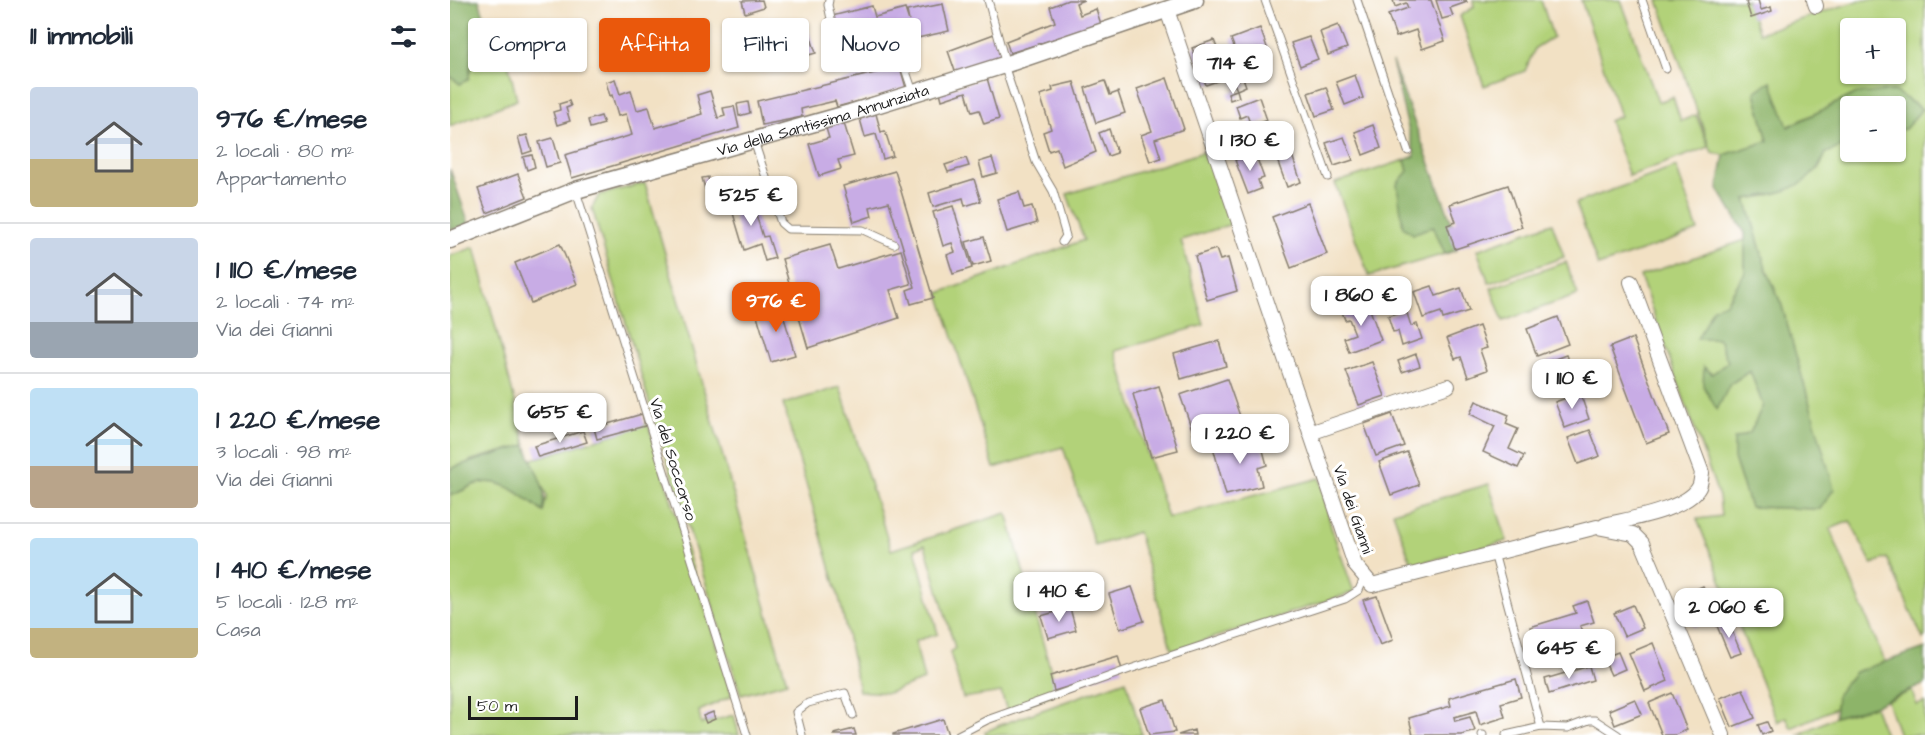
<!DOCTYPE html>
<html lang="it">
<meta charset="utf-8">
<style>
:root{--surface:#fff;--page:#f2f2f3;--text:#1f2937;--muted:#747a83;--line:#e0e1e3;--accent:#ea580c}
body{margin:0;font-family:"Architects Daughter",sans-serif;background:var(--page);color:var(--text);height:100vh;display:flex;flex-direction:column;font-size:22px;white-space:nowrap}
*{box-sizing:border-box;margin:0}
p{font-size:20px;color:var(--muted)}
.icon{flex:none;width:33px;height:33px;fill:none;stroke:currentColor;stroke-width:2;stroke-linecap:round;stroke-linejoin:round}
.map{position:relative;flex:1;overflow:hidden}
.panel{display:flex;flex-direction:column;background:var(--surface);width:450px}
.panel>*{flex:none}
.guide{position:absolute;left:18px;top:18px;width:570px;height:54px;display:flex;gap:12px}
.buttons{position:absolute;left:1390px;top:18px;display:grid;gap:12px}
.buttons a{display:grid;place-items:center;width:66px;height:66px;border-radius:6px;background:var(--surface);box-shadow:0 2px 4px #0004;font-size:30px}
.scale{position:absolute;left:18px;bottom:15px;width:110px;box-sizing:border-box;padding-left:6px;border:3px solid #1c1c1c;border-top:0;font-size:16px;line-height:21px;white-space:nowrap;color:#1c1c1c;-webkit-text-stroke:4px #fff;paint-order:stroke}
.price{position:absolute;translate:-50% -51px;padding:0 14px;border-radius:12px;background:#fff;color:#222;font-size:20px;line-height:39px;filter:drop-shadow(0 2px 3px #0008)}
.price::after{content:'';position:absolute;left:50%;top:36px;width:18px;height:14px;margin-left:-9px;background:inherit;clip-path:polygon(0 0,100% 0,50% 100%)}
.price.selected{background:var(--accent);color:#fff}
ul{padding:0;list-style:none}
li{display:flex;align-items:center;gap:18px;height:150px;padding:0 30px}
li+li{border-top:2px solid var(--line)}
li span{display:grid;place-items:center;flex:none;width:168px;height:120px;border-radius:6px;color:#555}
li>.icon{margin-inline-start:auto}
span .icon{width:72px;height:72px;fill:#fffc;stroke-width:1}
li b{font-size:26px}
h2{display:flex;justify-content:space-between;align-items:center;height:72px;padding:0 30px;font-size:26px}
.chip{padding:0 21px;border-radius:6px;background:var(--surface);box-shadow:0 2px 4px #0004;font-size:21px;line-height:54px}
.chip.selected{background:var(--accent);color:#fff}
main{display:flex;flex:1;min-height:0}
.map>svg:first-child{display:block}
.green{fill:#b2d279;stroke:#67774a;stroke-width:1.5;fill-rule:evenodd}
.forest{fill:#8db469;stroke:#546842;stroke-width:1.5}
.building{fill:#c8ace5}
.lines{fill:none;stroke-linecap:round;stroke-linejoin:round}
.service-casing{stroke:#877e70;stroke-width:9}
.minor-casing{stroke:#877e70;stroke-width:16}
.tertiary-casing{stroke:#877e70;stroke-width:19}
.service{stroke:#fff;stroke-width:7}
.minor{stroke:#fff;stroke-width:14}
.tertiary{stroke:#fff;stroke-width:16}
.labels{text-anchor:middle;stroke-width:6;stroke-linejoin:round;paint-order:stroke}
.street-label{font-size:16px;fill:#1c1c1c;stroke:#fff}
</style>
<main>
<section class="panel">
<h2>11 immobili<svg class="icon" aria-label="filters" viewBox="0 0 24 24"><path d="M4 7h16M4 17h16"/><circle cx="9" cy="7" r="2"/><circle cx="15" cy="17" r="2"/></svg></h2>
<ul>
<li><span style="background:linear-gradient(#c9d6e8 60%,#c2b280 0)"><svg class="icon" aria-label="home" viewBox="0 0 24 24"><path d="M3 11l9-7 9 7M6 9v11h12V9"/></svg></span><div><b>976 €/mese</b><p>2 locali · 80 m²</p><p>Appartamento</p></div></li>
<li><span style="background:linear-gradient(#c9d6e8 70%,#9aa5b1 0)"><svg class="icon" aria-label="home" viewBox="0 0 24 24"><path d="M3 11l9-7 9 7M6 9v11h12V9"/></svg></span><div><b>1 110 €/mese</b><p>2 locali · 74 m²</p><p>Via dei Gianni</p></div></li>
<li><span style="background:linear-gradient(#bfe0f5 65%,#b9a48a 0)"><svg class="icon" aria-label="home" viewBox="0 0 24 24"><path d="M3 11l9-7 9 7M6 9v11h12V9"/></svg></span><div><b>1 220 €/mese</b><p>3 locali · 98 m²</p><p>Via dei Gianni</p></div></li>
<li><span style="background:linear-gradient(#bfe0f5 75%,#c2b280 0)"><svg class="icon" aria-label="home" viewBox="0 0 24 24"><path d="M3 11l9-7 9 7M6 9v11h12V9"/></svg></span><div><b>1 410 €/mese</b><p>5 locali · 128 m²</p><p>Casa</p></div></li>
</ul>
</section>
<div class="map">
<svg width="1475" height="735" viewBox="0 0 1475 735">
<rect width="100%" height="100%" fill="#fff"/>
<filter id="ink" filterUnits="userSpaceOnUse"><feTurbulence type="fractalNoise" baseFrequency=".0167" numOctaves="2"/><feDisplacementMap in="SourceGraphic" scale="12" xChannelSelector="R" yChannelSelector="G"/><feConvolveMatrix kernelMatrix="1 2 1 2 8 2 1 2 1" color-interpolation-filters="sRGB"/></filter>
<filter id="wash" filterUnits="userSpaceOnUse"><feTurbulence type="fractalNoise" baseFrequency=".008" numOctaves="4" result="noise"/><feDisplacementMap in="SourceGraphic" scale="24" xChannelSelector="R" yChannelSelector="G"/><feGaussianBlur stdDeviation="1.35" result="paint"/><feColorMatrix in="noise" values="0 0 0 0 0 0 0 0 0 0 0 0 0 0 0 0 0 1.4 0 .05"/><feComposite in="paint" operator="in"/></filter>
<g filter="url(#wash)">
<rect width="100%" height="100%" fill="#f2e1c4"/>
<!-- green -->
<g class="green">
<polygon points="1023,0 1091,0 1103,37 1085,48 1075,71 1034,86 1010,16 1024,7"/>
<polygon points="1131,0 1171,0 1208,102 1223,97 1231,121 1246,115 1259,147 1179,176 1159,121 1170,116"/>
<path d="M1208,0H1297L1309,33L1410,0H1475V636L1473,639L1437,558L1422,564L1400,521L1380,529L1435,662C1409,671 1389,677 1386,708L1341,728L1336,717L1327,722L1247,519L1271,516L1269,497L1190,276L1295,240V273L1276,303L1248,338L1269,339L1278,362L1262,374L1254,367L1267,409L1280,384L1300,371L1313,405L1300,433L1284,458L1300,507L1370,509L1332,306L1316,268L1296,199L1317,196L1369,169L1376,153L1401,143V152H1446V130L1455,129L1472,109L1405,94L1337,127L1321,81L1305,92L1318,141L1274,155L1262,153ZM1401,28H1446V74H1401Z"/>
<polygon points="38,28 59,66 67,100 0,126 0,76 10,84 19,78 24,34"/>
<polygon points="760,150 785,223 731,240 754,325 665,351 718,518 870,478 881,527 904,592 722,651 688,532 645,546 613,447 544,468 489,293 634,240 617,194"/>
<polygon points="955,160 958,171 963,234 983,226 995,254 919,276 885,183"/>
<polygon points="1226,167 1248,231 1148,266 1126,203"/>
<polygon points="195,183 337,682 291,695 205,422 142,208 149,195"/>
<polygon points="1102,223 1114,257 1039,283 1027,250"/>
<polygon points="25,247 76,445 22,460 0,472 0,256"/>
<polygon points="1116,262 1128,295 1053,321 1041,288"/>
<polygon points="390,387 441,550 557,513 607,693 557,711 551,692 513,698 500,652 505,648 475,545 465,549 488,634 465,641 474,680 438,693 409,691 390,601 333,404"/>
<path d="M198,424L282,696L249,711L251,724L284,715L289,735H0V495C9,494 17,487 26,484C52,476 74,497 93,512L97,496L80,460Z"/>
<polygon points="1039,484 1057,541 962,565 943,512"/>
<polygon points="676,680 692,735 536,735 535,732 550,725"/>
<polygon points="1462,691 1467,705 1475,702 1475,735 1449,735 1437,701"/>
<polygon points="1424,706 1435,735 1348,735 1385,717"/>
</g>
<!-- forest -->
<g class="forest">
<polygon points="0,0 29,0 38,28 24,34 19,78 10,84 0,76"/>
<polygon points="942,62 1001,221 1007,250 995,254 983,226 963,234 953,227 947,184 958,171 955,160 965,156"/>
<path d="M1321,81L1338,127L1405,94L1444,91L1472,109L1455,129L1446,130V106H1401V143L1376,153C1361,189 1331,193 1296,199L1316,268L1332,306L1384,489L1370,509L1300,507L1284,458V439L1300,433L1313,405L1300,371L1280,384L1267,410L1253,385L1254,367L1262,374L1278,362L1269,339H1247L1263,308L1276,303L1295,273V233L1268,189L1274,155L1318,141L1305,92Z"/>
<polygon points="0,169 19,224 0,230"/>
<path d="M76,445C83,470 99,486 93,512C74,497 53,476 26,484C17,487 9,494 0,495V472L4,467Z"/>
<polygon points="1475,648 1475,684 1424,706 1385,717 1387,694 1405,672"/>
</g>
<g id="blocks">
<!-- building -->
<g class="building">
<polygon points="312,0 314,7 295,13 292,1"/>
<polygon points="618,0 634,0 626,3 630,15 646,9 651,24 560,53 556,41 605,22 600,7"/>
<polygon points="943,0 981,0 995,41 972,49 966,30 946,37 938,15 958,8 956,3 945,7"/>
<polygon points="986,0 1016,0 1017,2 1000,8 1003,16 992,19"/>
<polygon points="1302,0 1308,0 1311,10 1321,7 1322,11 1301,18 1296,2"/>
<polygon points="493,4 499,31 463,39 461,29 391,47 382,16 422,6 425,17 455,9 459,21 457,11"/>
<polygon points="888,25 897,48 878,55 870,32"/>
<polygon points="810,28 818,50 789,60 781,39"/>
<polygon points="359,32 366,53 355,56 349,35"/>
<polygon points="544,34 552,57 506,74 498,51"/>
<polygon points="859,37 868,59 850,66 841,43"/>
<polygon points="764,40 778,77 756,85 742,48"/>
<polygon points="450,67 456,88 387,107 385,101 351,109 352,117 312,125 307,101"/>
<polygon points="905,75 913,98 895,105 886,82"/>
<polygon points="537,78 549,119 534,124 529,110 522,112 516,92 492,100 490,92"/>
<polygon points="717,78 734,129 705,139 711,158 700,162 691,135 702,131 687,89"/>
<polygon points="793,78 796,86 787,90 783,81"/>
<polygon points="165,79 170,94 181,90 187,110 199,107 205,128 252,114 247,95 260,91 268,118 275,116 273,108 284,106 289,128 122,178 115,155 182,135 176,114 168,116 162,95 160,96 156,82"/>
<polygon points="655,81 660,95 668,92 675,113 646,123 635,88"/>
<polygon points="624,82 646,152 613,166 607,148 599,151 593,132 601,129 590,95 603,91 602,87"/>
<polygon points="876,87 884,110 866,116 858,93"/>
<polygon points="787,90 789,97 780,100 778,93"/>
<polygon points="809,97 817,120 801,126 797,115 790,118 786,106"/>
<polygon points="119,101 121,106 116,108 120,121 107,125 103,112 110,110 109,104"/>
<polygon points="298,102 300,113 289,116 287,104"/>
<polygon points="426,114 431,132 435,131 443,156 433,159 426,134 415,137 410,119"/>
<polygon points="151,116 154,124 140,128 138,120"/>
<polygon points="393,120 404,156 388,160 391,169 369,176 359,144 379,138 375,125"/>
<polygon points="923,125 931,148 913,155 905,132"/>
<polygon points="659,129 667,153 658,156 649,133"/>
<polygon points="77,135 82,151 73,154 68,137"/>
<polygon points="894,137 903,160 884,166 876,143"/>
<polygon points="103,138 110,163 96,167 89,142"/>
<polygon points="841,152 851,182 837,187 826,157"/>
<polygon points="805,153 814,178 808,180 811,189 798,194 785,160"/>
<polygon points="82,155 85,167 77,170 73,157"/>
<polygon points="516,158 519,166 498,172 495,165"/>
<polygon points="542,158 547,173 533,177 529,162"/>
<polygon points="445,171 483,298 461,304 457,290 465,287 439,202 420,207 422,216 404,222 393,186"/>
<polygon points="68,174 77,197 37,213 28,189"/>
<polygon points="258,177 260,188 255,189 252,178"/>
<polygon points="524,179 531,201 515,206 513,198 483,207 479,193"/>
<polygon points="1058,185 1072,227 1005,249 997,225 1006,222 1000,204"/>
<polygon points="569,192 574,208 582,206 587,223 557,232 547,199"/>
<polygon points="300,196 313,237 318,236 325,258 315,261 310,244 294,250 280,203"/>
<polygon points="858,203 877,254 841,268 822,217"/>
<polygon points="503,206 522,268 503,274 497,255 505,252 502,243 493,246 483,212"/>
<polygon points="534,237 541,261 523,266 516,242"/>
<polygon points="110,244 127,284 81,303 65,263"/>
<polygon points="380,245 388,269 451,250 461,284 440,290 449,318 358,348 332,259"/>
<polygon points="766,249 770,260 778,258 787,291 757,300 745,256"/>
<polygon points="982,286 986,296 1011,288 1019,311 993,319 991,312 973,318 964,292"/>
<polygon points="907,302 909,308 918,304 931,340 899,352 894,338 905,334 899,319 895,320 891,309"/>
<polygon points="330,304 345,355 321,362 306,312"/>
<polygon points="956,310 961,326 967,324 972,339 952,346 948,331 943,332 938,316"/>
<polygon points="1108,317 1118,344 1087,356 1077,329"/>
<polygon points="1029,326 1037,348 1030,350 1037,370 1018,377 1011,357 1005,359 997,338"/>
<polygon points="1183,338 1219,434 1196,443 1160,347"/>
<polygon points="769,341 776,366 731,379 724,354"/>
<polygon points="966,354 970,366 952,372 948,361"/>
<polygon points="1116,355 1128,385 1103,394 1091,364"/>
<polygon points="922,362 935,396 909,405 896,371"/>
<polygon points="777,379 791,419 744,435 730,395"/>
<polygon points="709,386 728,450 701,457 683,394"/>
<polygon points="1130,393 1139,419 1115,428 1105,402"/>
<polygon points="1026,401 1059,415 1056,424 1068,429 1059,449 1074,456 1068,468 1033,452 1045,426 1020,414"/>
<polygon points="192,414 195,426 147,439 144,428"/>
<polygon points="942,414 954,446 926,456 914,424"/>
<polygon points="1140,430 1150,456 1128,464 1118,438"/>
<polygon points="133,431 137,442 88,457 84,446"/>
<polygon points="801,437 803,445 811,443 817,465 808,468 812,486 776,495 763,447"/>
<polygon points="957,452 969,485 941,495 929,462"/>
<polygon points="1253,586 1267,617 1244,627 1231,596"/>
<polygon points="682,587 694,621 670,629 659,594"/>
<polygon points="927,596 943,640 930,645 913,600"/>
<polygon points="1137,601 1144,622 1130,626 1134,638 1089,653 1080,627 1126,613 1123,606"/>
<polygon points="1183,605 1193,628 1174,636 1164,613"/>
<polygon points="620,608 626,630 598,638 591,616"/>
<polygon points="1278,621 1291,653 1280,657 1267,626"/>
<polygon points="1203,643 1218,681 1195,691 1179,653"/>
<polygon points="1168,652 1175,669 1161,675 1153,658"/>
<polygon points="668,656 672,670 604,691 600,676"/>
<polygon points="1139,666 1143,680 1099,694 1095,679"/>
<polygon points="1066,679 1071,697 1051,703 1055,717 1030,725 1026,711 1004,717 1005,721 1020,717 1025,731 1012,735 963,735 959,718 1001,706 999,698"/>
<polygon points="1293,689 1305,718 1282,727 1270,698"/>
<polygon points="1222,693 1237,730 1225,735 1212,735 1199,703"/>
<polygon points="1185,699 1192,714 1165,725 1159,710"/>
<polygon points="715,700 725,732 699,735 690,708"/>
<polygon points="263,712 265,719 256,723 253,716"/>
<polygon points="493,719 498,735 443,735 443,734"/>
<polygon points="1317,722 1321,731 1312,735 1308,725"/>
<polygon points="404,729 406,735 384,735 384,734"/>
<polygon points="744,730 745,735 728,735"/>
</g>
</g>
</g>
<g filter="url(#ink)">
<use href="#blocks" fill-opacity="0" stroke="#877e70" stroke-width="1.5"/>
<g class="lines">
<defs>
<g id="service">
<path d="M379,0L378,5L387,47C411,64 427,49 451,57L463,92"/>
<polyline points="538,0 556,65"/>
<polyline points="815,0 878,177"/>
<polyline points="907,0 958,151"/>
<polyline points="1192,0 1216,69"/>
<polyline points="554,65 586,162 603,191 616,236 612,242"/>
<polyline points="304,141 331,223 338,229 413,230 444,244"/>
<polyline points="126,191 297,735"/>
<polyline points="1044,553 1091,727"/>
<polyline points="352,735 346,712 358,703 395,693 403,715"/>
<polyline points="508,735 537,720 680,669 895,599 909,590 915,576"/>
<polyline points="1032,735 1033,735"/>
<polyline points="1056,735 1091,727 1118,728 1139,720 1145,720 1168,735"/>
</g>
<g id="minor">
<polyline points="1364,0 1366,6"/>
<polyline points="717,10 905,565 922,585 1147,527 1183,534 1192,543 1273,735"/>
<polyline points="860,433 998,386"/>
<path d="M1155,525C1178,519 1237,510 1249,487C1251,483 1251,477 1252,473L1181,282"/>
</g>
<g id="tertiary">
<path id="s1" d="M0,240L126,190L400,113L554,65L745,0"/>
</g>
</defs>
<!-- service casing -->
<use href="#service" class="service-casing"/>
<!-- minor casing -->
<use href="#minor" class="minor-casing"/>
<!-- tertiary casing -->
<use href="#tertiary" class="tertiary-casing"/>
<!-- service -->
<use href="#service" class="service"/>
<!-- minor -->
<use href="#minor" class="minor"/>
<!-- tertiary -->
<use href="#tertiary" class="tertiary"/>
</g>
</g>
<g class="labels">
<!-- street labels -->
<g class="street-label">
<text dy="6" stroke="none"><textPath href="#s1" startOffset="392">Via della Santissima Annunziata</textPath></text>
<text transform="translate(224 459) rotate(73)" y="6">Via del Soccorso</text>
<text transform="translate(904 509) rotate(71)" y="6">Via dei Gianni</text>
</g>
</g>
</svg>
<div class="buttons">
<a>+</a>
<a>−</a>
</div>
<div class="scale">50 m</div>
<b class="price" style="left:783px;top:95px">714 €</b>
<b class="price" style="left:800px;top:172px">1 130 €</b>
<b class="price" style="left:301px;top:227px">525 €</b>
<b class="price" style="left:911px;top:327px">1 860 €</b>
<b class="price selected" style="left:326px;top:333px">976 €</b>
<b class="price" style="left:1122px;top:410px">1 110 €</b>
<b class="price" style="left:110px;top:444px">655 €</b>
<b class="price" style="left:790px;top:465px">1 220 €</b>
<b class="price" style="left:609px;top:623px">1 410 €</b>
<b class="price" style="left:1279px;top:639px">2 060 €</b>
<b class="price" style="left:1119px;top:680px">645 €</b>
<div class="guide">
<a class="chip">Compra</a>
<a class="chip selected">Affitta</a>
<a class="chip">Filtri</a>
<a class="chip">Nuovo</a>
</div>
</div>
</main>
